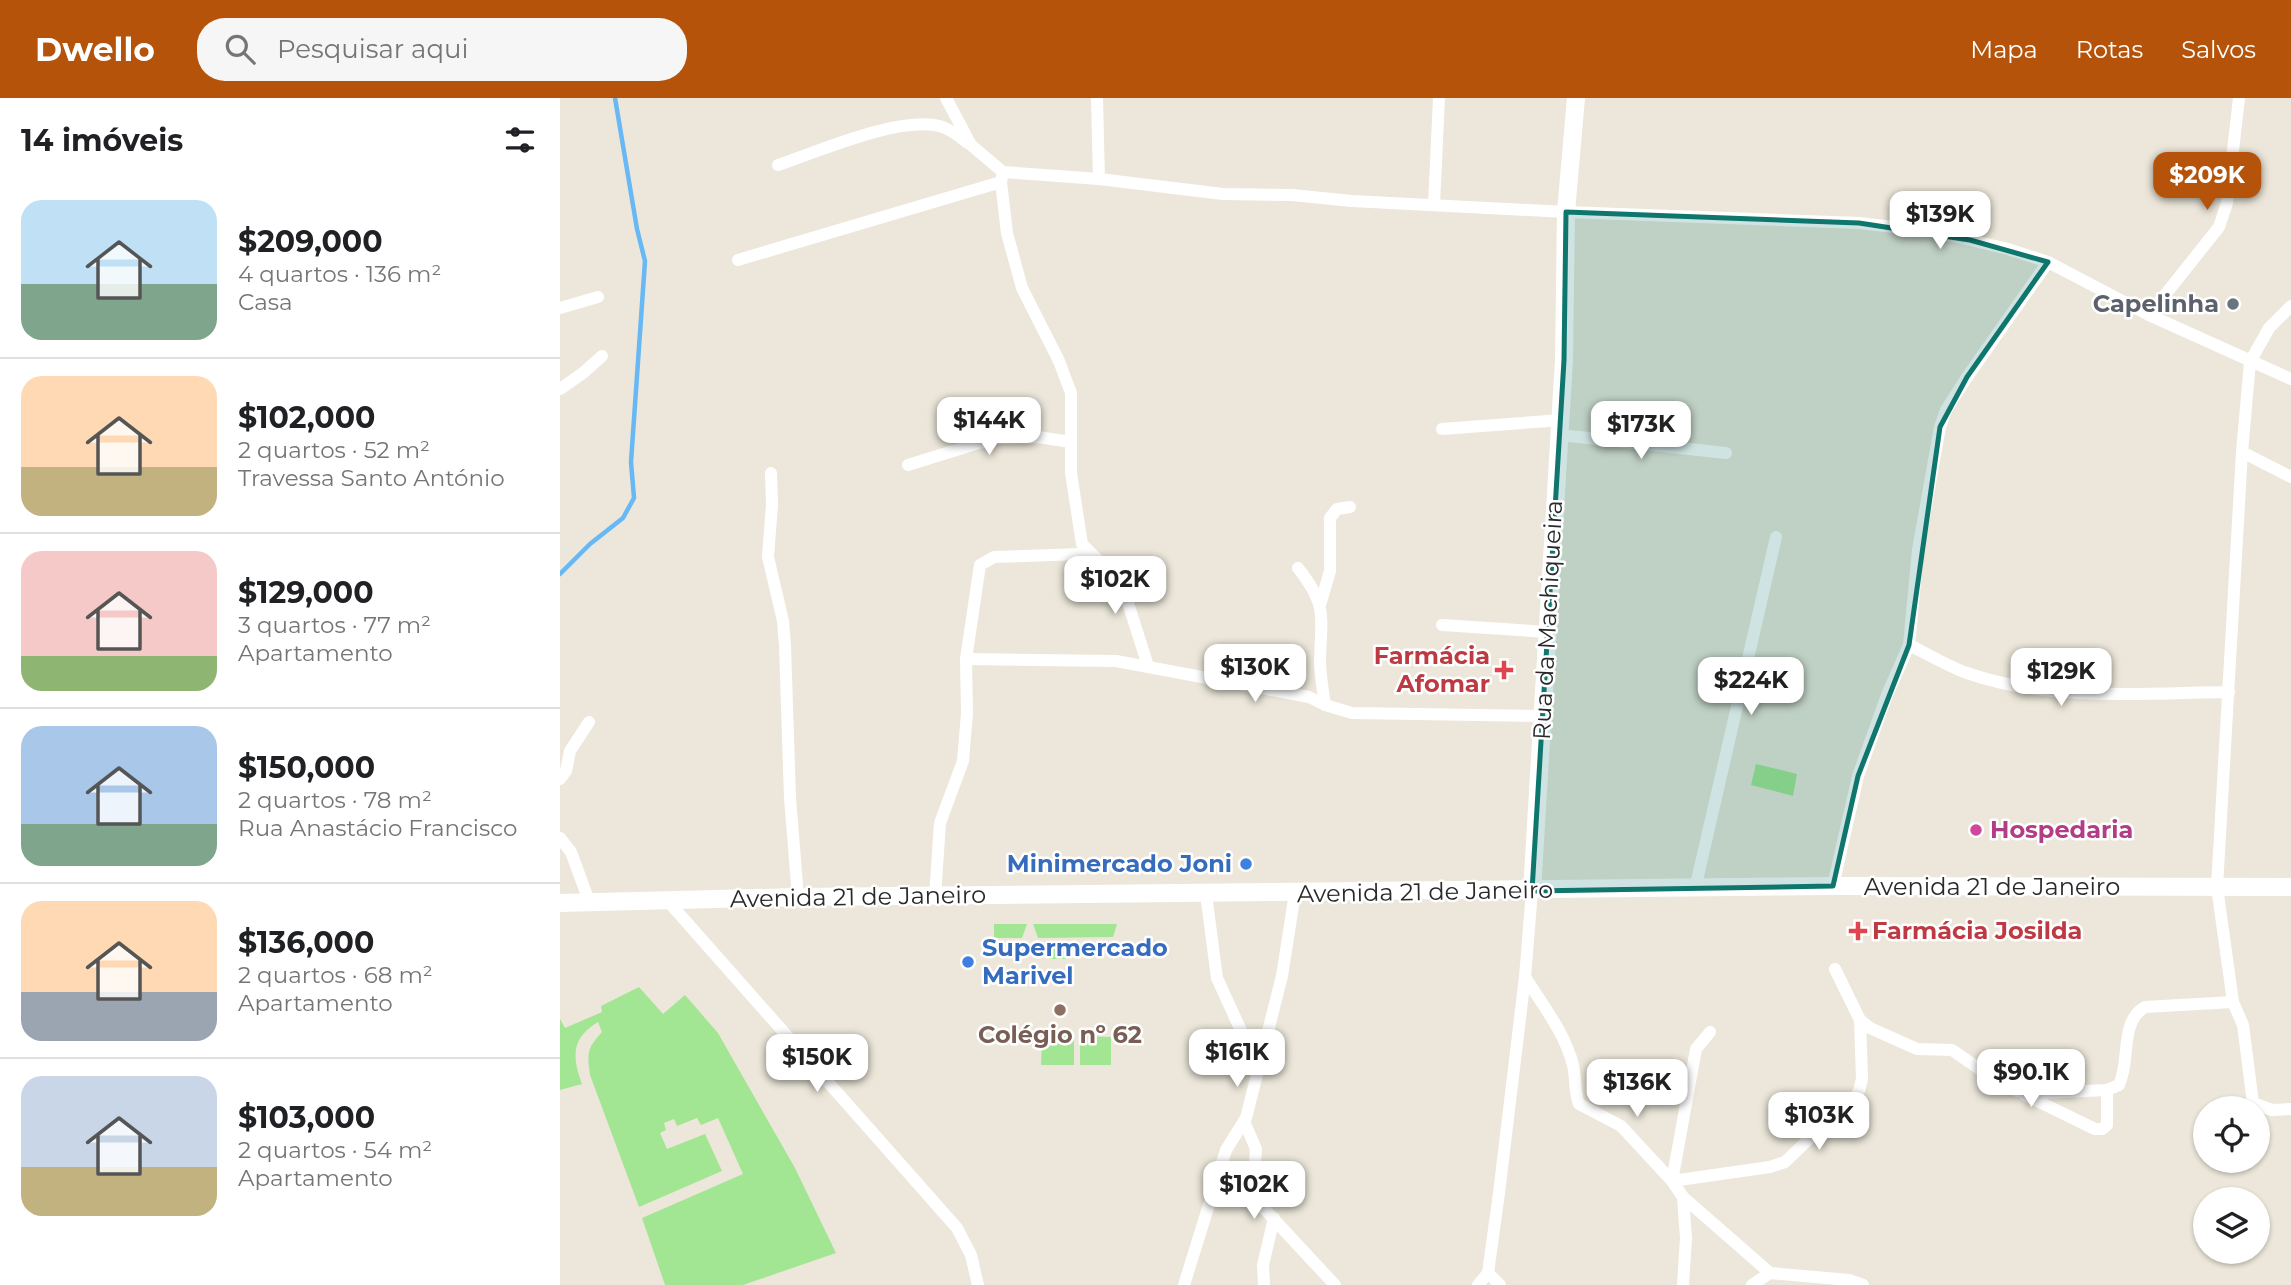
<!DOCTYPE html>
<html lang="pt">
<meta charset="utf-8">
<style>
:root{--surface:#fff;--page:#f6f6f6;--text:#202124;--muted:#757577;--line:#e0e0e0;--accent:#b45309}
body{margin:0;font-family:Montserrat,sans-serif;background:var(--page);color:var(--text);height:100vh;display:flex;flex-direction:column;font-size:26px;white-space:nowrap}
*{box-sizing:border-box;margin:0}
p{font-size:23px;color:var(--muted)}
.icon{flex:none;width:38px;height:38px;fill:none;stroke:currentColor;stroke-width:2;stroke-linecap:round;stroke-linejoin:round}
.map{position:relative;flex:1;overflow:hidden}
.sheet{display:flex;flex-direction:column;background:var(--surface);width:560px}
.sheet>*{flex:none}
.buttons{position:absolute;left:1633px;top:998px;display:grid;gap:14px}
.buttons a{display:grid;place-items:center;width:77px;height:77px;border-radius:50%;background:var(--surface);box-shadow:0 2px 5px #0004;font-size:35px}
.price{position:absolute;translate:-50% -60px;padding:0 16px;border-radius:14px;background:#fff;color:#222;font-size:23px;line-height:46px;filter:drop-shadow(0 2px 4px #0008)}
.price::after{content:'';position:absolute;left:50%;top:42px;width:21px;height:16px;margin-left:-10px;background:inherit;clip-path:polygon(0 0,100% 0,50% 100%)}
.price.active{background:var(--accent);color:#fff}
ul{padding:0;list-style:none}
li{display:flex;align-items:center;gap:21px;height:175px;padding:0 21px}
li+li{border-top:2px solid var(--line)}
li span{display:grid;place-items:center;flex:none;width:196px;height:140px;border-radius:21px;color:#555}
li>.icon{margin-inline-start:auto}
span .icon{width:84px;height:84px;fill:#fffc;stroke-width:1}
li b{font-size:30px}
h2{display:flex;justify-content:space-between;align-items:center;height:84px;padding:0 21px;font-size:30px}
header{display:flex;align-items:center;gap:42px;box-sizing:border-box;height:98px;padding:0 35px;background:var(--accent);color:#fff}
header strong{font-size:33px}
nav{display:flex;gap:38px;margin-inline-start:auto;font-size:24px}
.search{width:490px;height:63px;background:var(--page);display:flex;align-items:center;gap:18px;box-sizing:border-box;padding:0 24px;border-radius:28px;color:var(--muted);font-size:26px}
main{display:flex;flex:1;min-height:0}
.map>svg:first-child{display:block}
.green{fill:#a2e693}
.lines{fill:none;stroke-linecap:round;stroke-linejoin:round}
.stream{stroke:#67b8f4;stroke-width:4.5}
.street{stroke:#fff;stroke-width:12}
.secondary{stroke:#fff;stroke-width:18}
.marked{fill:#0f766e;fill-opacity:0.2;stroke:#0f766e;stroke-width:5;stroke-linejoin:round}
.worship-dot{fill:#6b7280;stroke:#fff;stroke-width:2.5}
.health-dot{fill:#e0444e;stroke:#fff;stroke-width:2.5}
.hotel-dot{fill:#d1479c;stroke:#fff;stroke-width:2.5}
.shop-dot{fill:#3f7fe0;stroke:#fff;stroke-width:2.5}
.education-dot{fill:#8d6e63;stroke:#fff;stroke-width:2.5}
.labels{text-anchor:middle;stroke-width:5;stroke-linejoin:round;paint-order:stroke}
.worship-label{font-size:24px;font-weight:bold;fill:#5b616d;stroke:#fff;text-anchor:end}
.street-label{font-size:24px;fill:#292929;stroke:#fff}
.health-label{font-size:24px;font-weight:bold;fill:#be3a42;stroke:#fff;text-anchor:end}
.hotel-label{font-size:24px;font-weight:bold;fill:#b23c85;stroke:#fff;text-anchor:start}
.shop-label{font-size:24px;font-weight:bold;fill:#366cbe;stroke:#fff;text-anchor:end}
.education-label{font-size:24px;font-weight:bold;fill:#785e54;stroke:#fff}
</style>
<header>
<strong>Dwello</strong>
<div class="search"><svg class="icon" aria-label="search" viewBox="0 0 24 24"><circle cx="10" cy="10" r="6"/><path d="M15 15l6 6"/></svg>Pesquisar aqui</div>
<nav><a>Mapa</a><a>Rotas</a><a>Salvos</a></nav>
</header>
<main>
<section class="sheet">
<h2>14 imóveis<svg class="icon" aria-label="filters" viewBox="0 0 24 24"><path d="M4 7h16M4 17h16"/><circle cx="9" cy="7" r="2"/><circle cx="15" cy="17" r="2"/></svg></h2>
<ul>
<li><span style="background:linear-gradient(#bfe0f5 60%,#7fa58c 0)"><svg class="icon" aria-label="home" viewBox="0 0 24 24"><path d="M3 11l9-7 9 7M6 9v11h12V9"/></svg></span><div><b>$209,000</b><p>4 quartos · 136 m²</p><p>Casa</p></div></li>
<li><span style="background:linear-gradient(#ffd9b3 65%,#c2b280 0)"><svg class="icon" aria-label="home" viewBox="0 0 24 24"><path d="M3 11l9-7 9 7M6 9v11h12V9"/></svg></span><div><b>$102,000</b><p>2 quartos · 52 m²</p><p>Travessa Santo António</p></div></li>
<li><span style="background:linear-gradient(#f6c9c9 75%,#8fb573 0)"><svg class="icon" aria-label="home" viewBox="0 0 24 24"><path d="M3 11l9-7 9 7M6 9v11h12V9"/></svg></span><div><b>$129,000</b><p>3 quartos · 77 m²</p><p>Apartamento</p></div></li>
<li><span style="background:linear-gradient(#a9c7e8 70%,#7fa58c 0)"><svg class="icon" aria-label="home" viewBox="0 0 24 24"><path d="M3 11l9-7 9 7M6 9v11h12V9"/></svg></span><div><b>$150,000</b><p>2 quartos · 78 m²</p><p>Rua Anastácio Francisco</p></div></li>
<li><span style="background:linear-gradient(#ffd9b3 65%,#9aa5b1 0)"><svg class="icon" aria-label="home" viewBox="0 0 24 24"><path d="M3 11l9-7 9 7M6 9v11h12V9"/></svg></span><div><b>$136,000</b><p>2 quartos · 68 m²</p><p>Apartamento</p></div></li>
<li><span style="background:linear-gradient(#c9d6e8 65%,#c2b280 0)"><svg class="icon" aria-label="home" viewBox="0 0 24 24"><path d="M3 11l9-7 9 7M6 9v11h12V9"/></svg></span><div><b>$103,000</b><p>2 quartos · 54 m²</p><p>Apartamento</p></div></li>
</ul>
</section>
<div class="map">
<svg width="1731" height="1187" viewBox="0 0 1731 1187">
<rect width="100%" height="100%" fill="#ece7da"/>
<!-- green -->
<g class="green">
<polygon points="1196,666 1237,676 1233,698 1191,687"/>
<polygon points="434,826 467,826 462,840 434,840"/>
<polygon points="473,826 557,826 553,839 478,840"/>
<rect x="489" y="843" width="17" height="18"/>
<path d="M79,889L103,916L125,897L158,935L235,1070L276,1155L183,1187H105L82,1120L183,1076L158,1020L141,1027L137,1020L117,1028L114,1021L104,1025L106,1032L100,1035L107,1051L145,1036L162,1073L79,1109L30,977C27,955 27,950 42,934L38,924C11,940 12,959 22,986L0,992V921L5,930L42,914L41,908Z"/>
<polygon points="482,938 514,938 514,967 481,967"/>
<polygon points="520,938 551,939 551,967 520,967"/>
</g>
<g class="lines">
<!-- stream -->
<polyline class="stream" points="0,476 30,446 63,420 74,400 71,364 85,163 77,131 55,0"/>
<!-- street -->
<g class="street">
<polyline points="386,0 411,47 443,74 539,81 663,96 732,97 792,103 1006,114 1299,125 1368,133 1410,142 1448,151 1488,164 1589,217 1731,281"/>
<polyline points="537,0 539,81"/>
<path d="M218,67C257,54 347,14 385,30C393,33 401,40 408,45"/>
<polyline points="443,74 441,84 447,135 462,190 499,263 511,295 511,375 522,446 562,486 588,568"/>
<polyline points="874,107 879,0"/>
<polyline points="178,162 441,84"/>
<polyline points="1731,208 1709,230 1690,264 1682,354 1657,789 1673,904 1683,927 1693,1005 1712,1012 1731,1011"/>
<polyline points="0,210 38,199"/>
<polyline points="1589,217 1659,129 1667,105 1679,0"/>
<polyline points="0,291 23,275 42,258"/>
<polyline points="882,331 1001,322"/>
<polyline points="1000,337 1166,355"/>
<polyline points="1682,354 1731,379"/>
<polyline points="348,367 435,340 478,339 511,344"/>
<polyline points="211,375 212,407 208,459 223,523 225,547 230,700 238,799"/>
<path d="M738,470C768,508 761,518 760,563C760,577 763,593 765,607"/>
<polyline points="761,504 770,473 770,420 777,411 790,409"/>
<polyline points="882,527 988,534"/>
<path d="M1349,547C1368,556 1387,568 1407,575C1490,604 1583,595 1669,594"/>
<polyline points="406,561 556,563 749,599 765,607 792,615 983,618"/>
<polyline points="0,681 6,673 10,653 29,624"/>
<polyline points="0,740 11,754 29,803"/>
<polyline points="1273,788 1298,678 1327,597 1349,547 1358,452 1380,329 1386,312 1407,279 1488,164"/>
<polyline points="1135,791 1216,439"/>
<polyline points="646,796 657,880 699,972"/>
<polyline points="375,798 380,725 403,663 407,615 406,561 420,467 434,459 521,456 534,459"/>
<polyline points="106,801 397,1130 411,1157 418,1187"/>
<path d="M1275,871L1300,922L1310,930L1357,951L1392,952L1437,983L1457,993L1482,995L1547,992L1559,987C1571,962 1559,924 1585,909L1673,904"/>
<path d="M965,879C982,906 1005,935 1013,967C1016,980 1014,993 1019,1006L1061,1028L1112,1083L1123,1099L1126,1140L1123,1187"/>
<polyline points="1150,934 1136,951 1112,1083 1210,1069 1225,1064 1275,1016 1292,1004 1299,993 1302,981 1300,922"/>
<polyline points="1465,997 1535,1031 1542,1031 1547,1027 1547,992"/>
<polyline points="684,1023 696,1051 693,1089 696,1102 775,1187"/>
<polyline points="1123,1099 1210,1175 1289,1182 1303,1187"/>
<polyline points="928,1175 940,1187"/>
<polyline points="624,1187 666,1052 686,1020 722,878 735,795"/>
<polyline points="704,1187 703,1167 714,1120"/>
<polyline points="918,1187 928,1175 939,1095 965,879 972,793"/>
<polyline points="1192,1187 1210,1175"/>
</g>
<!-- secondary -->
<g class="secondary">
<polyline points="972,793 1004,262 1006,114 1016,0"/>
<polyline points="0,805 238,799 1273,788 1731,789"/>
</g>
</g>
<!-- marked area -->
<path class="marked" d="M1006,114L1299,125L1410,142L1488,164L1407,279L1380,329L1349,547L1298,678L1273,788L972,793L1004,262Z"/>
<!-- markers -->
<circle class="worship-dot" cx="1673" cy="206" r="7"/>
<g class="health-dot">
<path d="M940.5 561.5h7v7h7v7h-7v7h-7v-7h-7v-7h7z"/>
<path d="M1294.5 822.5h7v7h7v7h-7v7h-7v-7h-7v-7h7z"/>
</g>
<circle class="hotel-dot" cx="1416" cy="732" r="7"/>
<g class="shop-dot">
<circle cx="686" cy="766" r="7"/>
<circle cx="408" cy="864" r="7"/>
</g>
<circle class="education-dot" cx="500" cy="912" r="7"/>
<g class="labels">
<!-- worship labels -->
<g class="worship-label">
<text x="1659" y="214">Capelinha</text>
</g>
<!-- street labels -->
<g class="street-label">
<text transform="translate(988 522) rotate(-87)" y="8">Rua da Machiqueira</text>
<text x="1432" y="797">Avenida 21 de Janeiro</text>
<text transform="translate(865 794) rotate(-1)" y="8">Avenida 21 de Janeiro</text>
<text transform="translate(298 799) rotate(-1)" y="8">Avenida 21 de Janeiro</text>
</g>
<!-- health labels -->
<g class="health-label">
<text x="930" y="566">Farmácia<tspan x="930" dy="28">Afomar</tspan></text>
<text x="1312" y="841" text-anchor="start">Farmácia Josilda</text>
</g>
<!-- hotel labels -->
<g class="hotel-label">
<text x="1430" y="740">Hospedaria</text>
</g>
<!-- shop labels -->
<g class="shop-label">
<text x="672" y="774">Minimercado Joni</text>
<text x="422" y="858" text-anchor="start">Supermercado<tspan x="422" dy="28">Marivel</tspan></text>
</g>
<!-- education labels -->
<g class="education-label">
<text x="500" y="945">Colégio nº 62</text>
</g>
</g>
</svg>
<div class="buttons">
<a><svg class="icon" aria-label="locate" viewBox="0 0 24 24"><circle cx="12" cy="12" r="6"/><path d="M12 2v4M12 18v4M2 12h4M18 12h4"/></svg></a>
<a><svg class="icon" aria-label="layers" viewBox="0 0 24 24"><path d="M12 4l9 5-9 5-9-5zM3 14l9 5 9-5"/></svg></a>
</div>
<b class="price active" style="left:1647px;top:114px">$209K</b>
<b class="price" style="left:1380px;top:153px">$139K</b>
<b class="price" style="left:429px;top:359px">$144K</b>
<b class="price" style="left:1081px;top:363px">$173K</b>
<b class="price" style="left:555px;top:518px">$102K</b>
<b class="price" style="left:695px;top:606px">$130K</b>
<b class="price" style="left:1501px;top:610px">$129K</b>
<b class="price" style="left:1191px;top:619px">$224K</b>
<b class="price" style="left:677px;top:991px">$161K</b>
<b class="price" style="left:257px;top:996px">$150K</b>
<b class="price" style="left:1471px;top:1011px">$90.1K</b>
<b class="price" style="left:1077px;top:1021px">$136K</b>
<b class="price" style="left:1259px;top:1054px">$103K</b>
<b class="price" style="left:694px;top:1123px">$102K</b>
</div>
</main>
